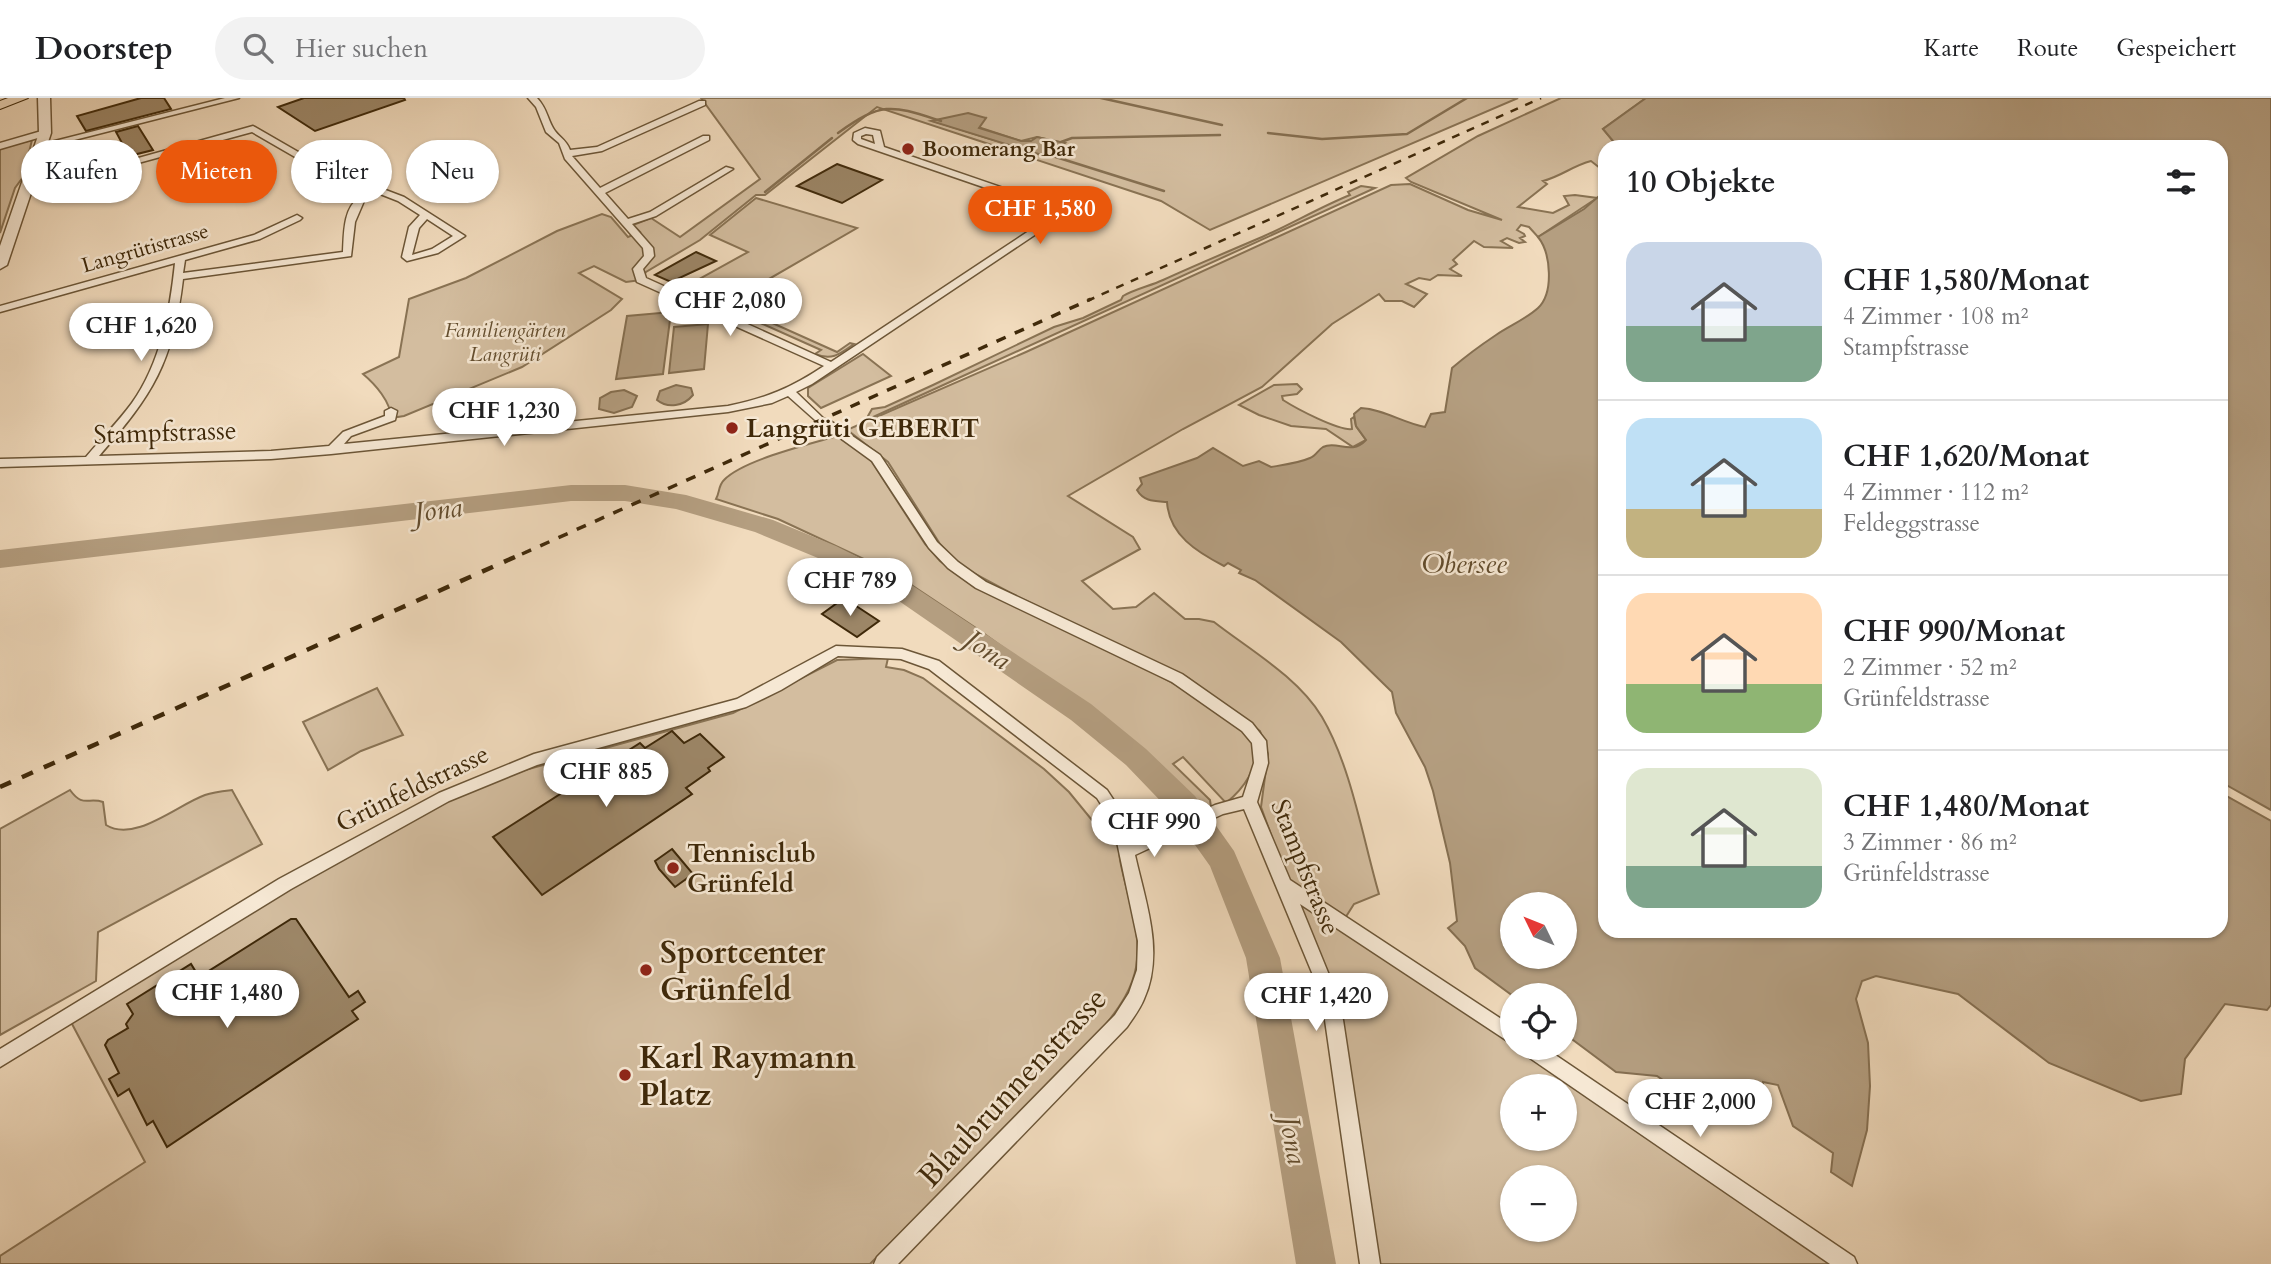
<!DOCTYPE html>
<html lang="de">
<meta charset="utf-8">
<style>
:root{--surface:#fff;--page:#f2f2f2;--text:#202124;--muted:#757577;--line:#e0e0e0;--accent:#ea580c}
body{margin:0;font-family:Cardo,serif;background:var(--page);color:var(--text);height:100vh;display:flex;flex-direction:column;font-size:26px;white-space:nowrap}
*{box-sizing:border-box;margin:0}
p{font-size:23px;color:var(--muted)}
.icon{flex:none;width:38px;height:38px;fill:none;stroke:currentColor;stroke-width:2;stroke-linecap:round;stroke-linejoin:round}
.map{position:relative;flex:1;overflow:hidden}
.panel{position:absolute;left:1598px;top:42px;width:630px;height:798px;display:flex;flex-direction:column;background:var(--surface);border-radius:21px;box-shadow:0 2px 5px #0004}
.panel>*{flex:none}
.top-card{position:absolute;left:21px;top:42px;width:665px;height:63px;display:flex;gap:14px}
.needle{width:46px;rotate:313deg}
.tools{position:absolute;left:1500px;top:794px;display:grid;gap:14px}
.tools a{display:grid;place-items:center;width:77px;height:77px;border-radius:50%;background:var(--surface);box-shadow:0 2px 5px #0004;font-size:35px}
.price{position:absolute;translate:-50% -60px;padding:0 16px;border-radius:24px;background:#fff;color:#222;font-size:23px;line-height:46px;filter:drop-shadow(0 2px 4px #0008)}
.price::after{content:'';position:absolute;left:50%;top:42px;width:21px;height:16px;margin-left:-10px;background:inherit;clip-path:polygon(0 0,100% 0,50% 100%)}
.price.active{background:var(--accent);color:#fff}
ul{padding:0;list-style:none}
li{display:flex;align-items:center;gap:21px;height:175px;padding:0 28px}
li+li{border-top:2px solid var(--line)}
li span{display:grid;place-items:center;flex:none;width:196px;height:140px;border-radius:21px;color:#555}
li>.icon{margin-inline-start:auto}
span .icon{width:84px;height:84px;fill:#fffc;stroke-width:1}
li b{font-size:30px}
h2{display:flex;justify-content:space-between;align-items:center;height:84px;padding:0 28px;font-size:30px}
.chip{padding:0 24px;border-radius:32px;background:var(--surface);box-shadow:0 2px 5px #0004;font-size:24px;line-height:63px}
.chip.active{background:var(--accent);color:#fff}
header{display:flex;align-items:center;gap:42px;box-sizing:border-box;height:98px;padding:0 35px;background:var(--surface);border-bottom:2px solid var(--line)}
header strong{font-size:33px}
nav{display:flex;gap:38px;margin-inline-start:auto;font-size:24px}
.search{width:490px;height:63px;background:var(--page);display:flex;align-items:center;gap:18px;box-sizing:border-box;padding:0 24px;border-radius:38px;color:var(--muted);font-size:26px}
.map>svg:first-child{display:block}
.green{fill:#d3bd9f;stroke:#897354;stroke-width:2;fill-rule:evenodd}
.water{fill:#b49e80;stroke:#856f51;stroke-width:2;fill-rule:evenodd}
.lines{fill:none;stroke-linecap:round;stroke-linejoin:round}
.stream{stroke:#856f51;stroke-width:2.5}
.river{fill:#b49e80;fill-rule:evenodd}
.building{fill:#9c8667;stroke:#3f290a;stroke-width:2}
.minor-casing{stroke:#6c5637;stroke-width:3}
.tertiary-casing{stroke:#6c5637;stroke-width:3}
.primary-casing{stroke:#3f290a;stroke-width:2}
.minor{fill:#f6e8d4;fill-rule:evenodd}
.tertiary{fill:#f6e8d4;fill-rule:evenodd}
.primary{fill:#f1dbbd;fill-rule:evenodd}
.rail-far2{stroke:#3f290a;stroke-width:2.5;stroke-dasharray:8 8;stroke-linecap:butt}
.rail-far1{stroke:#3f290a;stroke-width:3.5;stroke-dasharray:10 10;stroke-linecap:butt}
.rail{stroke:#3f290a;stroke-width:4.5;stroke-dasharray:12 12;stroke-linecap:butt}
.poi-dot{fill:#8f2418;stroke:#f6e8d4;stroke-width:2.5}
.labels{text-anchor:middle;stroke-width:5;stroke-linejoin:round;paint-order:stroke}
.far-poi-label{font-size:21px;font-weight:bold;fill:#3f290a;stroke:#f6e8d4;text-anchor:start}
.far-street-label{font-size:21px;fill:#3f290a;stroke:#f6e8d4}
.far-park-label{font-size:21px;font-style:italic;fill:#644e2f;stroke:#f6e8d4}
.poi-label{font-size:26px;font-weight:bold;fill:#3f290a;stroke:#f6e8d4;text-anchor:start}
.street-label{font-size:26px;fill:#3f290a;stroke:#f6e8d4}
.water-label{font-size:28px;font-style:italic;fill:#624c2d;stroke:#f6e8d4}
.near-poi-label{font-size:32px;font-weight:bold;fill:#3f290a;stroke:#f6e8d4;text-anchor:start}
.near-street-label{font-size:32px;fill:#3f290a;stroke:#f6e8d4}
</style>
<header>
<strong>Doorstep</strong>
<div class="search"><svg class="icon" aria-label="search" viewBox="0 0 24 24"><circle cx="10" cy="10" r="6"/><path d="M15 15l6 6"/></svg>Hier suchen</div>
<nav><a>Karte</a><a>Route</a><a>Gespeichert</a></nav>
</header>
<div class="map">
<svg width="2271" height="1166" viewBox="0 0 2271 1166">
<rect width="100%" height="100%" fill="#f1dbbd"/>
<filter id="stains"><feTurbulence type="fractalNoise" baseFrequency=".00286" numOctaves="4"/><feColorMatrix values="0 0 0 0 .2 0 0 0 0 .09 0 0 0 0 .02 0 0 0 .5 -.17"/></filter>
<radialGradient id="worn" r=".72"><stop offset=".6" stop-color="#630" stop-opacity="0"/><stop offset="1" stop-color="#630" stop-opacity=".3"/></radialGradient>
<!-- green -->
<g class="green">
<path d="M701,0H1518L1210,132L1161,103L877,9L765,97H756L700,142L646,174L641,182L626,184L594,168L579,175L622,201L611,212L522,269L404,318L391,320C391,304 375,286 363,276L399,259L409,201L466,180L557,133L602,116L611,119L628,139L640,134L633,127L651,120L680,139L760,81ZM985,20L978,29L1021,43L1037,39L1063,45L1044,58L933,23Z"/>
<path d="M1561,0H1646L1603,31L1618,49H1605V74L1591,63C1572,68 1562,78 1543,83L1547,86L1518,109L1553,115L1569,107L1564,98L1575,97L1597,100L1538,139L1529,129L1521,127L1517,132L1524,136L1525,138L1520,140L1525,144L1519,145L1507,140L1501,143L1513,150L1484,149L1474,143L1453,162L1457,166L1450,171L1462,178L1438,177L1430,182L1419,180L1406,186L1427,196L1414,209L1402,203H1385L1379,196L1332,226L1262,289L1183,331L1068,398L1133,439L1140,451L1082,483L1113,511L1136,509L1154,495L1185,521H1199L1214,524C1250,552 1298,579 1322,619C1351,668 1363,741 1379,796L1354,806L1342,825L1512,938V950H1530L1847,1166H1379L1346,944L1261,709L1268,656L1260,633L1187,579L1018,499L964,470L940,446L888,364L850,334L849,331L1026,254L1391,87L1410,86L1468,112L1502,122L1411,84L1406,80L1478,38ZM1512,989H1564V1041H1512ZM1512,1080H1564V1132H1512Z"/>
<polygon points="32,42 23,79 15,90 0,135 0,50"/>
<path d="M1361,88L1375,90L871,320L868,318L872,311L885,309L933,287L1054,229L1083,220L1121,202L1123,198C1135,191 1150,188 1163,182C1196,167 1229,153 1262,139C1292,126 1320,109 1350,97L1348,94Z"/>
<polygon points="756,100 857,130 724,207 685,189 748,154 710,137"/>
<path d="M748,209L752,212L750,215L837,254L850,245L854,246C840,256 832,263 815,256L821,252L747,219L741,222L731,217L735,211Z"/>
<polygon points="863,256 891,278 821,310 808,298 808,290"/>
<path d="M1297,286L1302,291L1297,296L1282,298L1283,302C1297,311 1339,333 1352,331L1351,321L1354,319L1356,328L1366,342L1353,349L1326,331L1291,328L1259,317L1239,307L1274,287Z"/>
<path d="M837,338L870,361L925,446L940,463L973,488C1022,511 1236,604 1253,645C1262,668 1242,692 1226,705L1183,659L1173,666L1210,702L1211,709L1205,713L1164,673L1107,625L979,532L892,474L778,421L716,401C720,394 718,388 724,382C743,362 810,346 837,338Z"/>
<path d="M888,560L886,569L904,572L923,580L1044,671L1069,694L1109,743L1119,737C1117,758 1123,775 1128,796C1144,856 1143,883 1101,932L870,1166H0V1158L145,1064L71,924L290,790L411,721L465,695L525,672L733,615L837,562Z"/>
<polygon points="377,590 403,637 361,653 328,672 303,624"/>
<path d="M70,692C83,710 88,699 103,704L106,727C135,745 177,707 205,697C213,694 223,693 232,692L262,746L98,834L96,883L0,937V731Z"/>
</g>
<!-- water -->
<g class="water">
<polygon points="1646,0 2271,0 2271,712 2221,684 2221,49 1618,49 1603,31"/>
<polygon points="968,15 986,20 979,30 1021,43 1031,43 1037,39 1065,45 1045,58 931,23"/>
<path d="M1605,93V833H2221V695L2271,723V907L2267,912L2225,906L2185,961L2181,996L2141,1003L2049,965L1958,896L1876,878L1862,883L1856,901L1868,945L1870,988L1867,1032L1852,1088L1831,1074L1833,1055L1793,1028L1778,987L1763,984L1764,1015L1744,1023L1711,999L1676,991L1657,978L1616,974L1565,936L1564,898H1513L1475,870L1465,848L1448,830L1457,823L1450,765L1433,693L1425,669L1396,615L1392,594L1341,544L1255,482L1239,475L1241,472L1228,465L1224,468C1197,454 1169,437 1167,404C1155,403 1144,404 1137,392L1142,386L1140,380L1197,360L1213,350L1243,368L1259,363L1271,369C1283,367 1299,365 1310,360C1316,358 1318,352 1323,349C1337,342 1351,358 1366,342L1356,328L1354,316L1361,310C1383,311 1403,325 1425,329L1431,316L1445,314L1452,270C1466,258 1481,247 1496,237C1509,228 1526,221 1538,210C1554,195 1551,155 1538,139L1584,111ZM1512,807H1564V859H1512Z"/>
<polygon points="671,214 663,276 616,281 627,218"/>
<polygon points="708,226 704,271 669,275 674,229"/>
<path d="M676,287L691,290L693,297C684,308 668,311 657,302L660,293Z"/>
<polygon points="624,292 637,298 632,309 614,315 599,311 600,300 611,294"/>
</g>
<g class="lines">
<!-- stream -->
<g class="stream">
<polyline points="1101,0 1222,27"/>
<path d="M838,35C883,3 891,7 941,23"/>
<polyline points="1268,35 1322,41 1407,36 1467,0"/>
<polyline points="1061,44 1072,40 1220,37"/>
<polyline points="1043,55 1164,93"/>
<polyline points="765,94 832,40"/>
</g>
<!-- river -->
<polygon class="river" points="571,387 625,387 686,397 773,422 836,448 904,482 1091,606 1146,651 1195,698 1234,753 1280,860 1336,1166 1296,1166 1246,860 1210,768 1173,716 1126,667 1071,622 886,494 818,460 755,434 676,411 625,403 571,403 0,470 0,452"/>
</g>
<!-- building -->
<g class="building">
<polygon points="141,0 164,0 171,11 86,33 77,18"/>
<polygon points="304,0 404,0 405,2 315,33 278,9"/>
<polygon points="138,28 153,52 129,58 116,34"/>
<polygon points="837,66 882,82 842,105 797,88"/>
<polygon points="696,154 716,163 671,184 655,177"/>
<polygon points="844,500 879,523 857,539 822,516"/>
<polygon points="672,633 684,645 700,636 724,659 708,670 710,673 686,690 692,696 542,797 493,739 640,645 645,650"/>
<polygon points="672,751 693,776 675,789 659,771 655,763"/>
<polygon points="291,821 296,821 349,899 358,893 365,904 352,913 358,921 167,1049 153,1023 147,1027 129,991 118,998 109,981 119,975 105,947 108,942 128,930 126,926 133,916 127,906 191,866 199,879"/>
</g>
<g class="lines">
<defs>
<g id="minor">
<polygon points="225,0 239,0 39,51 35,48"/>
<path d="M528,0H537C546,9 547,19 553,30C558,39 566,41 570,52L597,49L699,3H705V7L602,53L572,58L600,90L703,38H709V42L605,95L628,121L650,114L726,69L733,71L656,118L632,126L653,150L654,158L643,171L646,180L831,264L1047,121V117L1041,109L858,46L853,42L854,35L865,30L880,33L884,49L1047,105L1055,115L1054,124L812,286L796,294L824,321L829,322L880,357L937,444L958,464L986,484L1182,576L1252,625L1266,643L1268,665L1257,704L1290,782L1512,928V946L1300,806L1329,877L1343,922L1380,1166H1360L1325,922L1313,877L1244,711L1223,716L1135,757C1145,803 1165,854 1144,901C1140,911 1133,920 1127,929L898,1166H874L877,1159L1115,917L1129,895L1137,872L1138,843L1113,725L1097,700L929,571L901,561L838,558L781,592L746,609L537,667L449,703L291,791L0,969V951L279,781L439,695L534,656L737,601L836,548L902,551L939,563L1107,692L1128,724L1132,744L1215,707L1243,699L1254,665L1252,645L1242,633L1172,584L976,490L948,470L929,450L872,363L821,326L820,323L815,322L788,298L772,305L728,314L331,356L271,361L0,369V361L86,359C101,341 118,324 132,305C161,264 170,213 175,165L0,214V208L254,137L297,117L302,120L300,122L260,141L185,162L183,175L343,154C344,137 343,110 359,100L364,103L355,124L351,158L183,181C173,265 153,296 99,358L271,353L329,348L343,334L385,318V313L391,310L397,313L395,322L351,338L344,346L728,308C767,300 791,290 824,268L637,184L633,171L644,158L643,150L565,61L559,45L546,34L536,9ZM866,36L873,37L875,46L861,41V38Z"/>
<path d="M253,28L352,85L375,88L404,99L465,138L438,155L407,163L402,159L409,129L420,117L398,103L370,92L347,89L252,34L28,95L20,93ZM427,121L453,138L432,151L412,157L419,130Z"/>
<polygon points="45,32 49,35 48,37 0,51 0,45"/>
<polygon points="1521,950 1545,950 1854,1159 1857,1166 1830,1166 1524,956"/>
</g>
<polygon id="tertiary" points="38,0 50,0 51,35 7,167 0,171 0,148 39,35"/>
<polygon id="primary" points="8,0 28,0 0,11 0,3"/>
</defs>
<!-- minor casing -->
<use href="#minor" class="minor-casing"/>
<!-- tertiary casing -->
<use href="#tertiary" class="tertiary-casing"/>
<!-- primary casing -->
<use href="#primary" class="primary-casing"/>
<!-- minor -->
<use href="#minor" class="minor"/>
<!-- tertiary -->
<use href="#tertiary" class="tertiary"/>
<!-- primary -->
<use href="#primary" class="primary"/>
<!-- rail-far2 -->
<polyline class="rail-far2" points="1087,203 1541,0"/>
<!-- rail-far1 -->
<polyline class="rail-far1" points="522,456 1091,201"/>
<!-- rail -->
<polyline class="rail" points="0,689 526,454"/>
</g>
<!-- markers -->
<g class="poi-dot">
<circle cx="908" cy="51" r="7"/>
<circle cx="732" cy="330" r="7"/>
<circle cx="673" cy="770" r="7"/>
<circle cx="646" cy="872" r="7"/>
<circle cx="625" cy="977" r="7"/>
</g>
<g class="labels">
<!-- far-poi labels -->
<g class="far-poi-label">
<text x="922" y="58">Boomerang Bar</text>
</g>
<!-- far-street labels -->
<g class="far-street-label">
<text transform="translate(145 150) rotate(-16)" y="7">Langrütistrasse</text>
</g>
<!-- far-park labels -->
<g class="far-park-label">
<text x="505" y="239">Familiengärten<tspan x="505" dy="24">Langrüti</tspan></text>
</g>
<!-- poi labels -->
<g class="poi-label">
<text x="746" y="339">Langrüti GEBERIT</text>
<text x="687" y="764">Tennisclub<tspan x="687" dy="30">Grünfeld</tspan></text>
</g>
<!-- street labels -->
<g class="street-label">
<text transform="translate(165 334) rotate(-2)" y="9">Stampfstrasse</text>
<text transform="translate(412 690) rotate(-26)" y="9">Grünfeldstrasse</text>
<text transform="translate(1306 769) rotate(68)" y="9">Stampfstrasse</text>
</g>
<!-- water labels -->
<g class="water-label">
<text transform="translate(438 411) rotate(-7)" y="10">Jona</text>
<text x="1464" y="475">Obersee</text>
<text transform="translate(988 551) rotate(34)" y="10">Jona</text>
<text transform="translate(1294 1042) rotate(80)" y="10">Jona</text>
</g>
<!-- near-poi labels -->
<g class="near-poi-label">
<text x="660" y="865">Sportcenter<tspan x="660" dy="37">Grünfeld</tspan></text>
<text x="639" y="970">Karl Raymann<tspan x="639" dy="37">Platz</tspan></text>
</g>
<!-- near-street labels -->
<g class="near-street-label">
<text transform="translate(1012 989) rotate(-47)" y="11">Blaubrunnenstrasse</text>
</g>
</g>
<rect width="100%" height="100%" filter="url(#stains)"/>
<rect width="100%" height="100%" fill="url(#worn)"/>
</svg>
<div class="tools">
<a><svg class="needle" viewBox="-14 -14 28 28"><path d="M0-13l5 13h-10z" fill="#e53935"/><path d="M0 13l5-13h-10z" fill="#757577"/></svg></a>
<a><svg class="icon" aria-label="locate" viewBox="0 0 24 24"><circle cx="12" cy="12" r="6"/><path d="M12 2v4M12 18v4M2 12h4M18 12h4"/></svg></a>
<a>+</a>
<a>−</a>
</div>
<b class="price active" style="left:1040px;top:148px">CHF 1,580</b>
<b class="price" style="left:730px;top:240px">CHF 2,080</b>
<b class="price" style="left:141px;top:265px">CHF 1,620</b>
<b class="price" style="left:504px;top:350px">CHF 1,230</b>
<b class="price" style="left:850px;top:520px">CHF 789</b>
<b class="price" style="left:606px;top:711px">CHF 885</b>
<b class="price" style="left:1154px;top:761px">CHF 990</b>
<b class="price" style="left:227px;top:932px">CHF 1,480</b>
<b class="price" style="left:1316px;top:935px">CHF 1,420</b>
<b class="price" style="left:1700px;top:1041px">CHF 2,000</b>
<div class="top-card">
<a class="chip">Kaufen</a>
<a class="chip active">Mieten</a>
<a class="chip">Filter</a>
<a class="chip">Neu</a>
</div>
<section class="panel">
<h2>10 Objekte<svg class="icon" aria-label="filters" viewBox="0 0 24 24"><path d="M4 7h16M4 17h16"/><circle cx="9" cy="7" r="2"/><circle cx="15" cy="17" r="2"/></svg></h2>
<ul>
<li><span style="background:linear-gradient(#c9d6e8 60%,#7fa58c 0)"><svg class="icon" aria-label="home" viewBox="0 0 24 24"><path d="M3 11l9-7 9 7M6 9v11h12V9"/></svg></span><div><b>CHF 1,580/Monat</b><p>4 Zimmer · 108 m²</p><p>Stampfstrasse</p></div></li>
<li><span style="background:linear-gradient(#bfe0f5 65%,#c2b280 0)"><svg class="icon" aria-label="home" viewBox="0 0 24 24"><path d="M3 11l9-7 9 7M6 9v11h12V9"/></svg></span><div><b>CHF 1,620/Monat</b><p>4 Zimmer · 112 m²</p><p>Feldeggstrasse</p></div></li>
<li><span style="background:linear-gradient(#ffd9b3 65%,#8fb573 0)"><svg class="icon" aria-label="home" viewBox="0 0 24 24"><path d="M3 11l9-7 9 7M6 9v11h12V9"/></svg></span><div><b>CHF 990/Monat</b><p>2 Zimmer · 52 m²</p><p>Grünfeldstrasse</p></div></li>
<li><span style="background:linear-gradient(#dfe7d0 70%,#7fa58c 0)"><svg class="icon" aria-label="home" viewBox="0 0 24 24"><path d="M3 11l9-7 9 7M6 9v11h12V9"/></svg></span><div><b>CHF 1,480/Monat</b><p>3 Zimmer · 86 m²</p><p>Grünfeldstrasse</p></div></li>
</ul>
</section>
</div>
